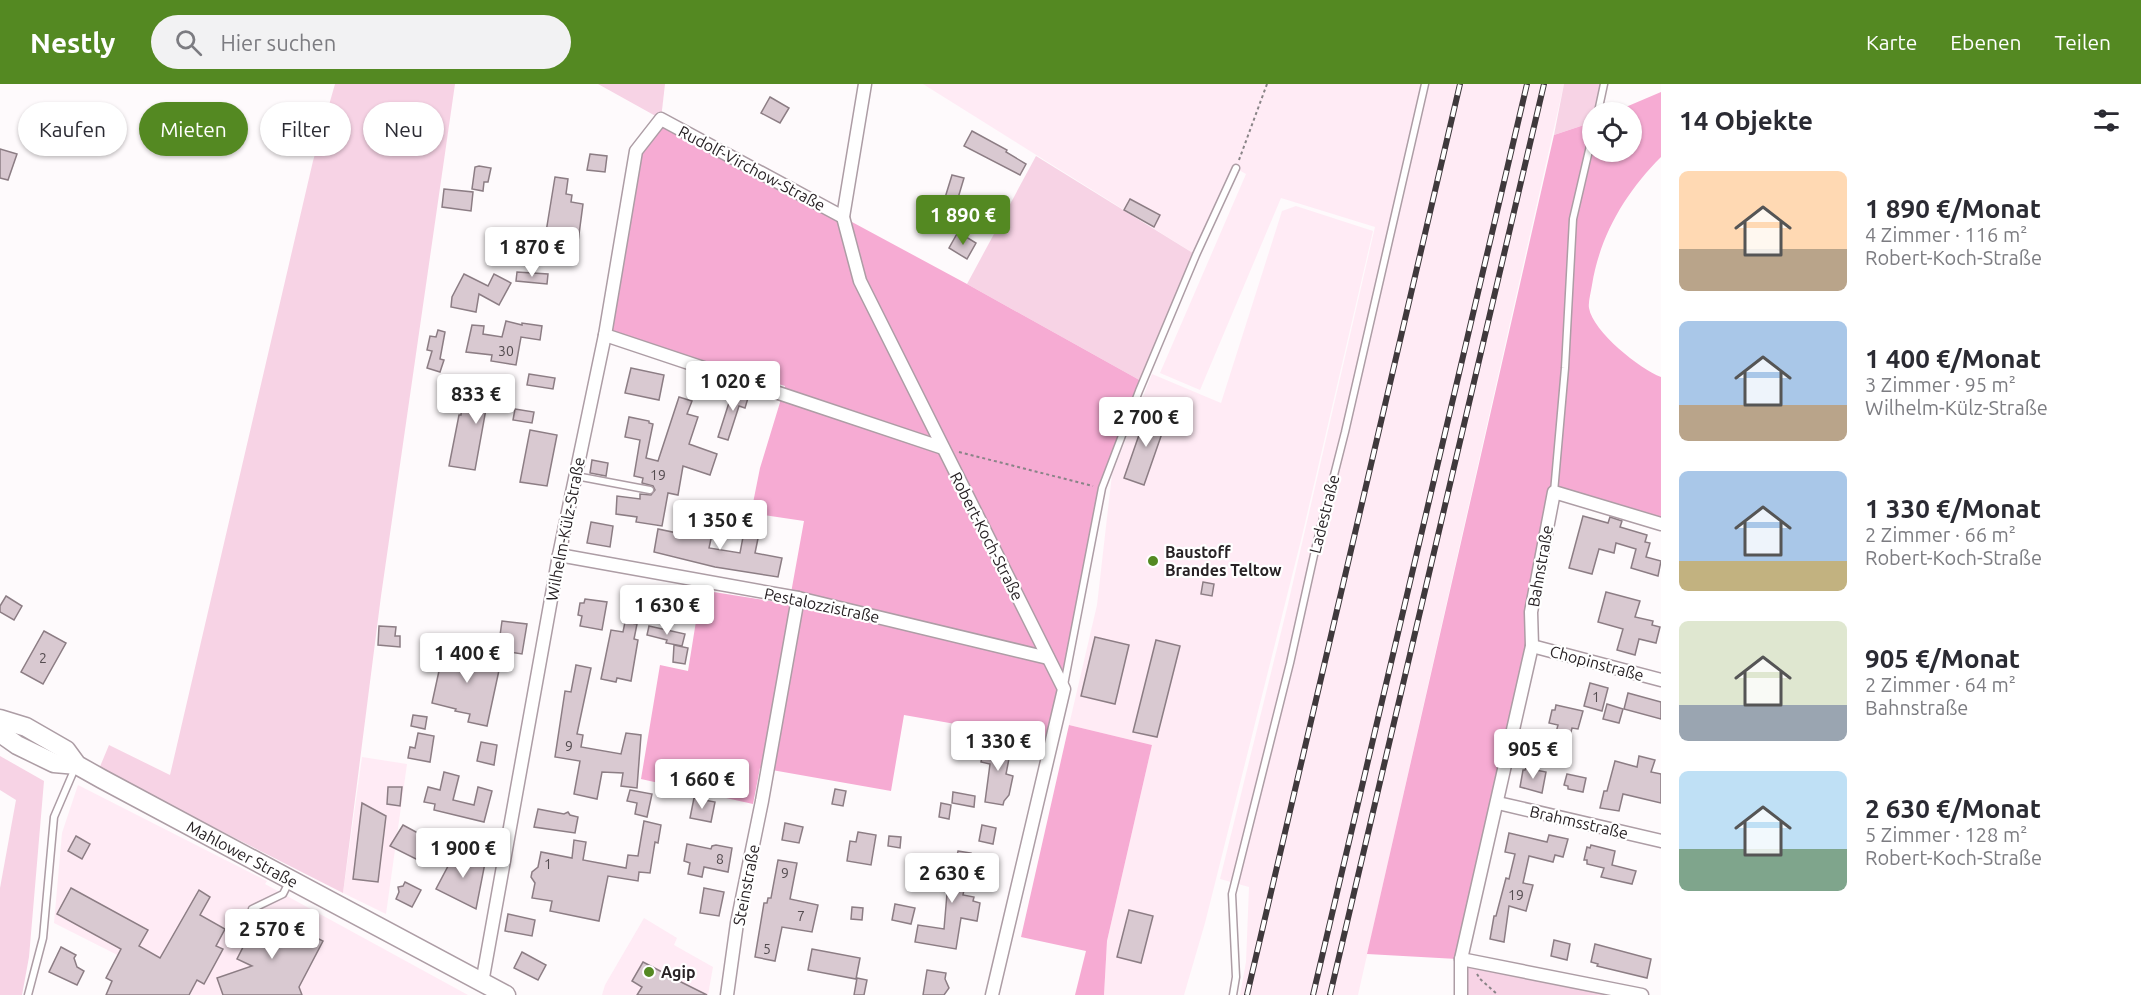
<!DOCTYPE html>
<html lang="de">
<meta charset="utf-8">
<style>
:root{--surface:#fff;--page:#f2f2f3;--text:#2b2b33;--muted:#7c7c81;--accent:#548922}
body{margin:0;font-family:Ubuntu,sans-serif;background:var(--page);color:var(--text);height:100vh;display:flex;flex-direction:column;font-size:22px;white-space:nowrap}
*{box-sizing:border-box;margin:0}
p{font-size:20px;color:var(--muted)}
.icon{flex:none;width:33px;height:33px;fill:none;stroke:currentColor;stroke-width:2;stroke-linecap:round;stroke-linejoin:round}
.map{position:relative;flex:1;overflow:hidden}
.drawer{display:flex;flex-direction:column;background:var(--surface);width:480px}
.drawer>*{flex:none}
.banner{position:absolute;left:18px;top:18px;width:570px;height:54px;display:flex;gap:12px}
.controls{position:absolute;left:1582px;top:18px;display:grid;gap:12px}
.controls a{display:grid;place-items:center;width:60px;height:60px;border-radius:50%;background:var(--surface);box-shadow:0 2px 4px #0004;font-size:30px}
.price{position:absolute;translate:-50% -51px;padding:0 14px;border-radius:6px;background:#fff;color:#222;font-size:20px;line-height:39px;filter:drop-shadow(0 2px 3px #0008)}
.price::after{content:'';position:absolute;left:50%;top:36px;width:18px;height:14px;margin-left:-9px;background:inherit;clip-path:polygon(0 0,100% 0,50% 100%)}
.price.active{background:var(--accent);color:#fff}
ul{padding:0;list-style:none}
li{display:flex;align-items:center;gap:18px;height:150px;padding:0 18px}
li span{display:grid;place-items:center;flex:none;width:168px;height:120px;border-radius:9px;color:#555}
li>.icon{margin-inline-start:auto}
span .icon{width:72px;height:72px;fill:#fffc;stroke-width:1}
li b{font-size:26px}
h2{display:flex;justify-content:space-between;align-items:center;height:72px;padding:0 18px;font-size:26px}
.pill{padding:0 21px;border-radius:27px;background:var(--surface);box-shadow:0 2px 4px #0004;font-size:21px;line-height:54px}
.pill.active{background:var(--accent);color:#fff}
header{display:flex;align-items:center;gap:36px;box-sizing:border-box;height:84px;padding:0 30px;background:var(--accent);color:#fff}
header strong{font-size:28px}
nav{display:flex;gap:33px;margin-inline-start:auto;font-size:21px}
.search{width:420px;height:54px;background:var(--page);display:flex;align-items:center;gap:15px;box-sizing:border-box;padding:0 21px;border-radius:33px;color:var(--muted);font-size:22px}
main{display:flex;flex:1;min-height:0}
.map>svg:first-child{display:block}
.built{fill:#ffebf5}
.green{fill:#f7d3e5}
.forest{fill:#f6abd3}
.building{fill:#d9c9d1;stroke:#8c7d84;stroke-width:1.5}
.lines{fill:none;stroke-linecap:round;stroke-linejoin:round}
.lane-casing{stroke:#ad9da5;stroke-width:9}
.street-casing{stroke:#ad9da5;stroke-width:15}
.secondary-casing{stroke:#ad9da5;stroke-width:21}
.path{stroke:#898487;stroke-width:2;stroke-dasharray:3 3;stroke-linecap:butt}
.lane{stroke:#fff;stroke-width:6}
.street{stroke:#fff;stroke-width:12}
.secondary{stroke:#fff;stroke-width:18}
.rail-casing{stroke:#3f393c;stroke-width:6}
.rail{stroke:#fff;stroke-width:4;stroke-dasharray:11;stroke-linecap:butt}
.poi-dot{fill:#548922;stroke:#fff;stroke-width:2}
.labels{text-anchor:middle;stroke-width:4.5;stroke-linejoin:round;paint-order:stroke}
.number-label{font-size:14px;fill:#544c50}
.street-label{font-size:16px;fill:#282225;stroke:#fff}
.poi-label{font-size:16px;font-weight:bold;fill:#282225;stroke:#fff;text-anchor:start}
</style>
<header>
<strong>Nestly</strong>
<div class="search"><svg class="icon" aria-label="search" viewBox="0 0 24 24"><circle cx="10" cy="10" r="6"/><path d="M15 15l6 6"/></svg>Hier suchen</div>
<nav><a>Karte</a><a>Ebenen</a><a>Teilen</a></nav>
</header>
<main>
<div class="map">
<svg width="1661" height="911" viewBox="0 0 1661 911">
<rect width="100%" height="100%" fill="#fefafc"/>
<!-- built -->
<g class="built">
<polygon points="923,0 1564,0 1358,911 1240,911 1246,878 1249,803 1220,795 1288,520 1375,143 1281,114 1200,306 1160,289 1246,90 1237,85 1196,171"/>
<polygon points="1296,122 1373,147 1302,452 1205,839 1184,911 1104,911 1107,857 1152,661 1069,641 1097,521 1112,390 1152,290 1221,319 1282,127"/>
<polygon points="362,673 407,680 386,830 343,809"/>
<polygon points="78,701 267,797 265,800 468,911 139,911 151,888 54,839 62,749"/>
<polygon points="644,834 677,854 674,861 713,883 708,911 602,911 605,901"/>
</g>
<!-- green -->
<g class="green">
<polygon points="335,0 455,0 381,512 343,809 99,685 109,661 170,691 313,77"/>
<polygon points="598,0 665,0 661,35"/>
<polygon points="1564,0 1604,0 1598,28 1593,28 1593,38 1554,51"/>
<polygon points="1036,72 1196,171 1143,298 967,200"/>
<polygon points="0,672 44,697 29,873 22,911 0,911 0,804 16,716 0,706"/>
<polygon points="1461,875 1642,911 1462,911 1467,888"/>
</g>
<!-- forest -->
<g class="forest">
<path d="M1661,8V73C1626,108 1600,151 1592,201C1591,208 1588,218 1589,224C1593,248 1640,285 1661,293V440L1554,408L1532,562L1457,875L1367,870L1554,51L1593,38V68H1632V28H1614Z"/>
<polygon points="661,35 967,200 1143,298 1102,404 1052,657 904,631 891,707 760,684 753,720 641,695 660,581 688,587 701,506 789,520 804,437 751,429 760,384 785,302 609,249 641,69"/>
<polygon points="1069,641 1152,661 1107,857 1104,911 1075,911 1086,867 1021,853"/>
</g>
<!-- building -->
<g class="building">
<polygon points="770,13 789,24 780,39 761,29"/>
<polygon points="972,47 1007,66 1006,68 1026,80 1020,91 964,62"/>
<polygon points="0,65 17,70 8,96 0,94"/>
<polygon points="590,70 607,72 605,88 587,86"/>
<polygon points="479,82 491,84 488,98 484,98 483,107 472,105 475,83"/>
<polygon points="952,91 964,94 952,134 940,130"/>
<polygon points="555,93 568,95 566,110 572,111 571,118 583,120 576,173 555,169 555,164 521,159 523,145 546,148"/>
<polygon points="444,105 473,108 471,127 442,123"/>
<polygon points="1130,115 1160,131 1154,143 1124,126"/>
<polygon points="958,148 976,159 967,175 949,164"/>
<polygon points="490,157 504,159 503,170 488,167"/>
<polygon points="517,188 548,190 547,200 516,197"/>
<polygon points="464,190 488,202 494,190 511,199 499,221 479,210 476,228 451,223 452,213"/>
<polygon points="506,237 522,241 522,239 542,242 540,256 521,253 516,281 491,277 492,271 466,268 472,241 484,242 483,250 502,253"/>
<polygon points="438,246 445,248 440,275 444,276 440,288 427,284 432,267 427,266 430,252 436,253"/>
<polygon points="631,284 664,291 659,316 625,309"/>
<polygon points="529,290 555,294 553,305 527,301"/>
<polygon points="486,298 512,302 507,328 486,325 475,386 449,382 459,331 461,331 462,319 482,320"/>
<polygon points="734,303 745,306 743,310 748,311 748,314 745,324 739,322 728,356 718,353"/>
<polygon points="679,313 692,317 687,330 698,333 689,360 717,370 710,391 683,382 678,411 668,409 662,442 636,438 637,433 616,430 617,412 640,415 640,410 651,411 655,406 653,402 642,399 643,394 634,392 640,356 625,353 629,333 649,337 649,339 653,340 646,374 658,377"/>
<polygon points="515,325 534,328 532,339 513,336"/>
<polygon points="1147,328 1167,335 1144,401 1124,394"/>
<polygon points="530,346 557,351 547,402 520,398"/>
<polygon points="592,376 608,379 606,392 590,389"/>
<polygon points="747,432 762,435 755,469 782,474 778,493 715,483 654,468 658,445 701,454 703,444 713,446 709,464 740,469"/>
<polygon points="1583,432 1608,439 1610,433 1622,437 1620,443 1647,451 1645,458 1650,459 1646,473 1661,477 1658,492 1631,484 1636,465 1616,459 1614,469 1599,465 1592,490 1569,484"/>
<polygon points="591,438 613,442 610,463 587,459"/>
<polygon points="1203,498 1214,500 1212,512 1201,510"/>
<polygon points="1606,508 1640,517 1635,533 1653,537 1652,541 1660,543 1656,559 1639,555 1635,571 1617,566 1623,545 1598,538"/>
<polygon points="6,512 22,522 14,536 0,528 0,522"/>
<polygon points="585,515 607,518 602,546 580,542 582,532 578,531 580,519 584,519"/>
<polygon points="502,537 527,540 522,570 498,566"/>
<polygon points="625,538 637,540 634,555 638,556 631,597 617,594 616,598 601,595 611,546 623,548"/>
<polygon points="379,542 396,543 395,552 400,552 400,563 378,561"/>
<polygon points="649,542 685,550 682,562 666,559 667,556 647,551"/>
<polygon points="44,547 66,559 43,600 21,588"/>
<polygon points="1095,553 1129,561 1115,620 1081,612"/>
<polygon points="1156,556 1180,562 1157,653 1133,648"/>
<polygon points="674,561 688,564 685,580 673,578"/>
<polygon points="444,564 501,577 487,642 468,638 470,630 455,627 456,625 432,619"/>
<polygon points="576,581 591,584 577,650 583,651 581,663 621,670 626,649 641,651 637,704 621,702 623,689 602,688 597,715 574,710 580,677 555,673 565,607 571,608"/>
<polygon points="1590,599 1608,604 1602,627 1584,622"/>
<polygon points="1628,609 1661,618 1661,635 1624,625"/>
<polygon points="1607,620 1623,625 1619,639 1603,635"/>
<polygon points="1556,621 1583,627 1578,645 1572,644 1566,667 1552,663 1558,641 1549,639 1552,626 1555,626"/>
<polygon points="413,631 427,633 425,645 411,642"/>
<polygon points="418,649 434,652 430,678 408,674 410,663 415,664"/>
<polygon points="991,655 1012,659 1006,690 1013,692 1009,711 1004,717 1003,721 985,718 990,680 981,678 983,667 989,668"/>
<polygon points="481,658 497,661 494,681 477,677"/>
<polygon points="1639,672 1655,676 1651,688 1661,690 1661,719 1623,710 1619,727 1600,724 1604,707 1607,707 1615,677 1637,683"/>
<polygon points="1526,684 1546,688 1542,709 1520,703 1523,686 1525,686"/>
<polygon points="444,688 459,692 453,716 474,721 478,703 492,707 484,738 434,726 435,720 424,718 428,703 440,706"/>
<polygon points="1567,690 1586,694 1583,708 1568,705 1568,702 1564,701"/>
<polygon points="388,703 402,703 400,722 387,720"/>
<polygon points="835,705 846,707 843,722 832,720"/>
<polygon points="630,706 652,710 647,733 635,730 637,719 627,717"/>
<polygon points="953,708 975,712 974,723 952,719"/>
<polygon points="694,714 715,718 711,738 690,734"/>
<polygon points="362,719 386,732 378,798 353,795"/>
<polygon points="941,719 951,721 949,735 939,733"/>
<polygon points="538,725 564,730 568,728 570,731 578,733 575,749 534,743"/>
<polygon points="644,737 661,741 658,759 655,758 650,789 639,788 638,797 608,792 599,837 550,827 552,817 532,814 535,799 531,793 532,788 538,783 541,768 572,774 574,756 586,758 583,776 626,784 628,771 638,772"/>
<polygon points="785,739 803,743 799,759 782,756"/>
<polygon points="403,741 431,756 420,777 390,762"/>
<polygon points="982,741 996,744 993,760 979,757"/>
<polygon points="858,748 876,751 871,781 847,777 850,757 856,758"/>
<polygon points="1509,749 1547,758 1549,751 1568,755 1563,773 1555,771 1553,778 1529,772 1523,799 1533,801 1526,827 1509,822 1504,858 1490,855 1494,832 1496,832 1506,794 1509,795 1515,770 1505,768"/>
<polygon points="76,752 90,760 82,775 68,767"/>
<polygon points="889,752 901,753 900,764 888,762"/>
<polygon points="687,760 711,765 712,762 716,761 732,764 728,788 704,783 702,793 688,790 690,779 684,777"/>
<polygon points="1591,761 1615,767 1612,781 1636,787 1632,800 1601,793 1604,784 1587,780 1587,776 1584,776 1587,763 1590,764"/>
<polygon points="456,767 474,777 478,770 486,774 476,825 436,805"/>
<polygon points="958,767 971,769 963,811 974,813 973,817 980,819 977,837 961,834 956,865 915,858 918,841 944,845 948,798 941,797 946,770 957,772"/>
<polygon points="911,774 923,777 921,788 908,786"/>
<polygon points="778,776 797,779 790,815 818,821 812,848 782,843 775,877 755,873 764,819 767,819 768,814 771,814"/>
<polygon points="405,798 421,806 412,823 396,815 399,808 398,803 403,802"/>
<polygon points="71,804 148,846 139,862 160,874 199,806 210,813 200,831 225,845 216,862 223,865 204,900 197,896 189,911 106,911 112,897 106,894 121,865 57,830"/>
<polygon points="704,804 724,808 719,832 700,829"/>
<polygon points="895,820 915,824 911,840 892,836"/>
<polygon points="852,823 863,824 862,836 851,835"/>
<polygon points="262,826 323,857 299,903 302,911 223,911 217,894 252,882 237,875"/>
<polygon points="1129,826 1153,832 1141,879 1117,873"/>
<polygon points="508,830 535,836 532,852 505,847"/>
<polygon points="1554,856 1570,860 1567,876 1551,872"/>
<polygon points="1595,860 1651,875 1647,894 1597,882 1598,880 1591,878"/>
<polygon points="61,863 76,871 74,874 77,883 84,887 77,901 49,888"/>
<polygon points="812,865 860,874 856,895 808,886"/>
<polygon points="522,868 546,881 538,896 514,884"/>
<polygon points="643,878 683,899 707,911 637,911 642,903 632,897"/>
<polygon points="927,886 946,889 945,895 949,904 944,911 923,911"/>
<polygon points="857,894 867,896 864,911 854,911"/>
</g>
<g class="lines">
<defs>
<g id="lane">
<polyline points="1598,28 1604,0"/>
<polyline points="576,392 650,406"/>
<polyline points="1554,408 1565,284 1573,135 1593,49"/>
<polyline points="1064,601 1102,404 1139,307 1196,171 1236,84"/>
<polyline points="451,750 505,769"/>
<polyline points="252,825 283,810 289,798"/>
<polyline points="28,911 43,854 54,733 75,684"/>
<polyline points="1233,911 1236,893 1232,810 1290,579 1316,462 1345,348 1425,0"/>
</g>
<g id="street">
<polyline points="865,0 843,133 860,197 1064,605 992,911"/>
<polyline points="605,251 943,364"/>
<polyline points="559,471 798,514 1048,574"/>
<polyline points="1532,562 1661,596"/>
<polyline points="1498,719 1661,757"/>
<polyline points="1461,875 1642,911"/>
<polyline points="482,899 559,471 605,251 636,67 661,35 843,133"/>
<polyline points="727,911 737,839 762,717 798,514"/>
<polyline points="1461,911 1461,875 1532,562 1531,528 1554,408 1661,440"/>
</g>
<g id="secondary">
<path id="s1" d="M0,635L26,643L66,666L77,681L102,695L506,911"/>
<polyline points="0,649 17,661 54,679 77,681"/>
</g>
</defs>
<!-- lane casing -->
<use href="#lane" class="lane-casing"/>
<!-- street casing -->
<use href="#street" class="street-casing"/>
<!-- secondary casing -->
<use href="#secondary" class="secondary-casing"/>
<!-- path -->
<g class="path">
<polyline points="1239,76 1267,0"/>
<polyline points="959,368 1093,402"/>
<polyline points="1477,890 1480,895 1498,911"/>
</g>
<!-- lane -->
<use href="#lane" class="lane"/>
<!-- street -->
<use href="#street" class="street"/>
<!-- secondary -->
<use href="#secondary" class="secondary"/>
<defs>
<g id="rail">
<polyline points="1247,911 1460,0"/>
<polyline points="1313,911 1527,0"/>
<polyline points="1330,911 1544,0"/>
</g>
</defs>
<!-- rail casing -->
<use href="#rail" class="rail-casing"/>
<!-- rail -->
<use href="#rail" class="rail"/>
</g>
<!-- markers -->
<g class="poi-dot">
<circle cx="1153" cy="477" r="6"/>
<circle cx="649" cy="888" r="6"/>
</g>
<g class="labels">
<!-- number labels -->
<g class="number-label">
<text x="506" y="272">30</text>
<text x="658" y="396">19</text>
<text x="43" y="579">2</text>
<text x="1596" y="618">1</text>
<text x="569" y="667">9</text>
<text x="720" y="780">8</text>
<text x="548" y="785">1</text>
<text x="785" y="794">9</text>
<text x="1516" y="816">19</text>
<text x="801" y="837">7</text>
<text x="767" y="870">5</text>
</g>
<!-- street labels -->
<g class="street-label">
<text transform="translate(752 84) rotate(28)" y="6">Rudolf-Virchow-Straße</text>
<text transform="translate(1324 430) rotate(-76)" y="6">Ladestraße</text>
<text transform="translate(565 445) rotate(-79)" y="6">Wilhelm-Külz-Straße</text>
<text transform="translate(987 452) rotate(63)" y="6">Robert-Koch-Straße</text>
<text transform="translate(1540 482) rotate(-80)" y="6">Bahnstraße</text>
<text transform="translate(822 521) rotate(12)" y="6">Pestalozzistraße</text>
<text transform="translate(1597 579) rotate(15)" y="6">Chopinstraße</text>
<text transform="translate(1579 738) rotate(13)" y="6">Brahmsstraße</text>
<text dy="6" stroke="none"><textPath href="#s1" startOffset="280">Mahlower Straße</textPath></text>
<text transform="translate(746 801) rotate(-79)" y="6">Steinstraße</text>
</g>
<!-- poi labels -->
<g class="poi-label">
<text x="1165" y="474">Baustoff<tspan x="1165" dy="18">Brandes Teltow</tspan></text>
<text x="661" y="894">Agip</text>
</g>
</g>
</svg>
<div class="controls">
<a><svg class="icon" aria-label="locate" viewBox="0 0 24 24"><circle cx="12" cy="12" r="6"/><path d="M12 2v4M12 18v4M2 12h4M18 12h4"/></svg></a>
</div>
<b class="price active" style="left:963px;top:162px">1 890 €</b>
<b class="price" style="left:532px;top:194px">1 870 €</b>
<b class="price" style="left:733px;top:328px">1 020 €</b>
<b class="price" style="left:476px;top:341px">833 €</b>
<b class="price" style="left:1146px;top:364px">2 700 €</b>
<b class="price" style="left:720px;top:467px">1 350 €</b>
<b class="price" style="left:667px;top:552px">1 630 €</b>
<b class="price" style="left:467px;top:600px">1 400 €</b>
<b class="price" style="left:998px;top:688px">1 330 €</b>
<b class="price" style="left:1533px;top:696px">905 €</b>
<b class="price" style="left:702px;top:726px">1 660 €</b>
<b class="price" style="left:463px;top:795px">1 900 €</b>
<b class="price" style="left:952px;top:820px">2 630 €</b>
<b class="price" style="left:272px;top:876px">2 570 €</b>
<div class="banner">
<a class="pill">Kaufen</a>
<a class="pill active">Mieten</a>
<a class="pill">Filter</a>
<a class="pill">Neu</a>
</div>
</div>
<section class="drawer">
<h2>14 Objekte<svg class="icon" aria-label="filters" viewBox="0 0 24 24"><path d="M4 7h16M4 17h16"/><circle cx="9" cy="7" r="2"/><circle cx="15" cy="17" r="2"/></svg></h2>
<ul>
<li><span style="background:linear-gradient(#ffd9b3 65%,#b9a48a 0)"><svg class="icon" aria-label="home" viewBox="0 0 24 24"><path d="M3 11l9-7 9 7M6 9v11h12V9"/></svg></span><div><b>1 890 €/Monat</b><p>4 Zimmer · 116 m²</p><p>Robert-Koch-Straße</p></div></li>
<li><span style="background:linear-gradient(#a9c7e8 70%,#b9a48a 0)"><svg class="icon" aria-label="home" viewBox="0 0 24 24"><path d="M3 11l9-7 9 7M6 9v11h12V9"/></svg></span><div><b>1 400 €/Monat</b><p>3 Zimmer · 95 m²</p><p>Wilhelm-Külz-Straße</p></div></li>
<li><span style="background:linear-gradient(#a9c7e8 75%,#c2b280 0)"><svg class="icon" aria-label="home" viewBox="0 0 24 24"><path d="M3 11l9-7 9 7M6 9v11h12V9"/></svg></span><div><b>1 330 €/Monat</b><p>2 Zimmer · 66 m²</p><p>Robert-Koch-Straße</p></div></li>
<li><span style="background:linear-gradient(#dfe7d0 70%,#9aa5b1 0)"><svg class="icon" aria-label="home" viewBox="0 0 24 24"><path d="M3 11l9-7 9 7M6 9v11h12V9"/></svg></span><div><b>905 €/Monat</b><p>2 Zimmer · 64 m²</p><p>Bahnstraße</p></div></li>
<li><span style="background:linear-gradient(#bfe0f5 65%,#7fa58c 0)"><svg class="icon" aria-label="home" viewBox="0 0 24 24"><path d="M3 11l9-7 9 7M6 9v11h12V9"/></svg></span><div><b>2 630 €/Monat</b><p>5 Zimmer · 128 m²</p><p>Robert-Koch-Straße</p></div></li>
</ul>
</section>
</main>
